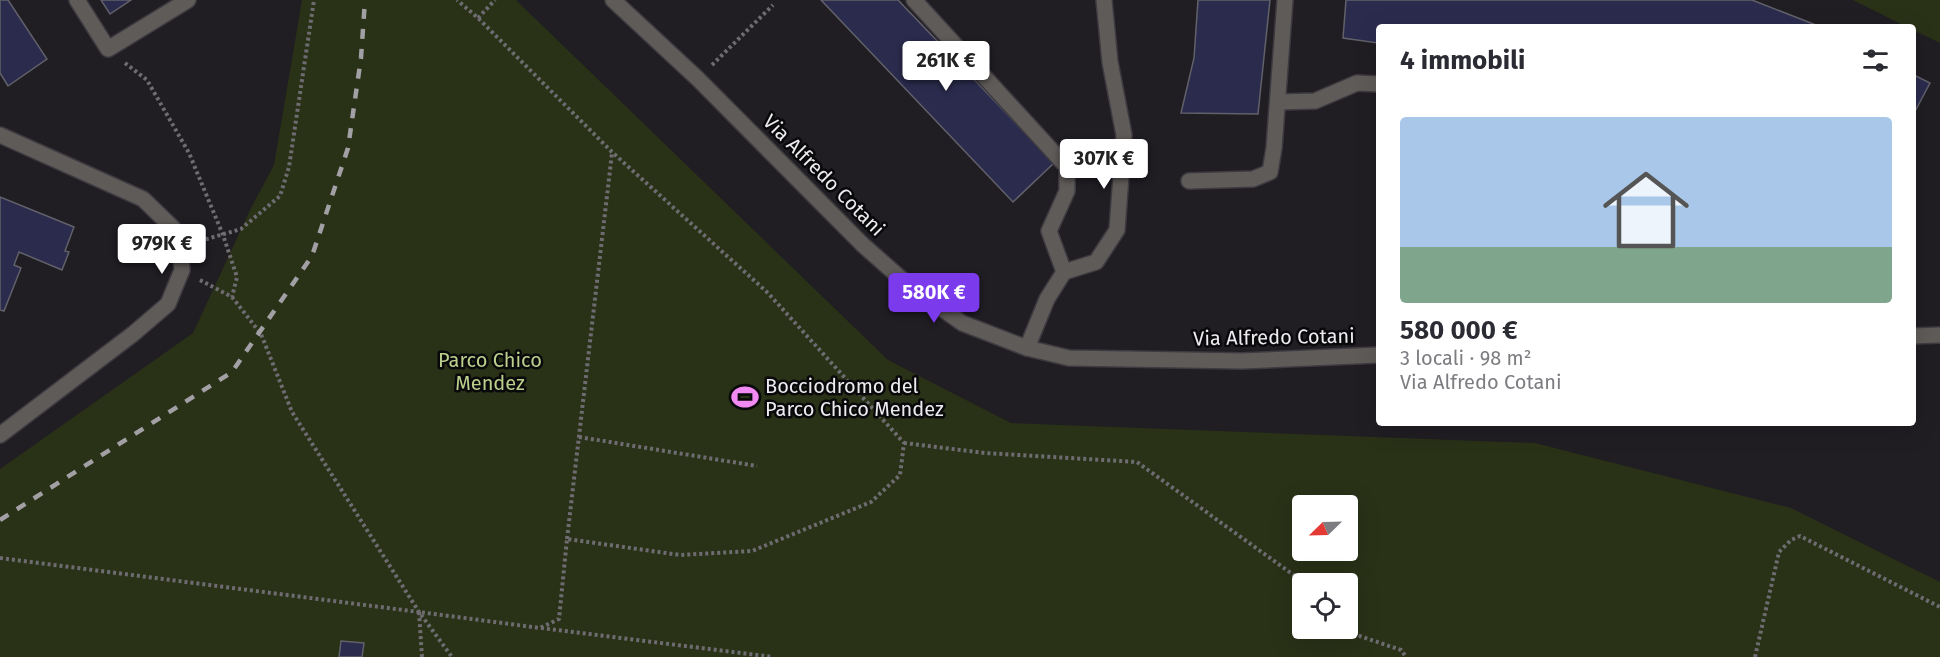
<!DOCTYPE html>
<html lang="it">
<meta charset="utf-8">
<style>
:root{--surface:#fff;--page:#f2f2f3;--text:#2b2b33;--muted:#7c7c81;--line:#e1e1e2;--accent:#7c3aed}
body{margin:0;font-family:"Fira Sans",sans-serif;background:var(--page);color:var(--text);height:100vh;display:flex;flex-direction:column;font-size:22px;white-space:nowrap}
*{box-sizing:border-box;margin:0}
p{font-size:20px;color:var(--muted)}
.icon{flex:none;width:33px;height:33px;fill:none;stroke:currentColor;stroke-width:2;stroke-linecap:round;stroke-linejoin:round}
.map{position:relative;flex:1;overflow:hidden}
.panel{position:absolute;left:1376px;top:24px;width:540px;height:402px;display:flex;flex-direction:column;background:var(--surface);border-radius:6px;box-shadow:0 6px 24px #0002}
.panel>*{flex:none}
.needle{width:39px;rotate:247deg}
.buttons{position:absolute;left:1292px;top:495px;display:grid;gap:12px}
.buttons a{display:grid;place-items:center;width:66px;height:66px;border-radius:6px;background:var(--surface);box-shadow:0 6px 24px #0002;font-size:30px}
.price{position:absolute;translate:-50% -51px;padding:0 14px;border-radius:6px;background:#fff;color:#222;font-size:20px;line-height:39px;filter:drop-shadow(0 2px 3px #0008)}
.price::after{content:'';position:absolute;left:50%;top:36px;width:18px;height:14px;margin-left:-9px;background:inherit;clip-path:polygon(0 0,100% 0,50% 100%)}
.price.current{background:var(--accent);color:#fff}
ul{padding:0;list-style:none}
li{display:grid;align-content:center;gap:12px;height:318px;padding:0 24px}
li+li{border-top:2px solid var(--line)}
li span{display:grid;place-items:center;height:186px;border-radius:6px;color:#555}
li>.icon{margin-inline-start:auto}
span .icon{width:108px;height:108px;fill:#fffc;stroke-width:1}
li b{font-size:26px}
h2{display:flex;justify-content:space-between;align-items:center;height:72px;padding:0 24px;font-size:26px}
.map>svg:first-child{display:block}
.park{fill:#293117;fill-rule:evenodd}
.building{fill:#2b2b4e;stroke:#61616a;stroke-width:1.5}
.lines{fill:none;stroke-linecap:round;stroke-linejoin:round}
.minor-casing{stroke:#3d3a40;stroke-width:18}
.path{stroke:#6e6c71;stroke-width:4;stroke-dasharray:3 3;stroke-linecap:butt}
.minor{stroke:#5f5b59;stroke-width:15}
.rail{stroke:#a2a0a5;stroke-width:4.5;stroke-dasharray:10 10;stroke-linecap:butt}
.labels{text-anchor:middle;stroke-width:5;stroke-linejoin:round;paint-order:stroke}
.street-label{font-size:20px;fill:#edebef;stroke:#09080a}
.park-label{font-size:20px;fill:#bbd08c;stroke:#09080a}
.poi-label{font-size:20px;fill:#edebef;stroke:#09080a;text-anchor:start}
</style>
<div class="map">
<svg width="1940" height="657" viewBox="0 0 1940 657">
<rect width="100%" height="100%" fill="#201d23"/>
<!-- park -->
<g class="park">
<path d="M302,0H516L888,360L1011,423L1535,443L1791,508L1940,582V657H0V469L193,333L251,208L274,165ZM1302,506H1347V550H1302ZM1302,584H1347V628H1302Z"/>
<polygon points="1853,0 1940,0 1940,43 1913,30 1912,27 1907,27"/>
</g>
<!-- building -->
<g class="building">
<polygon points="0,0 8,0 47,59 8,86 0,73"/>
<polygon points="101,0 131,0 110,14"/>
<polygon points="821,0 898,0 1054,163 1013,202"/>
<polygon points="1198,0 1270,0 1258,114 1181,113 1194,58"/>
<polygon points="1346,0 1752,0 1821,27 1378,27 1378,43 1343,38"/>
<polygon points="1912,74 1930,83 1912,117"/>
<polygon points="0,197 74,227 65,251 69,252 62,270 19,252 14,265 21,268 4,311 0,310"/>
<polygon points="341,641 364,643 362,657 339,657"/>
</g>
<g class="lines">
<defs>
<g id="minor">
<polyline points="77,0 108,49 188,0"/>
<polyline points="613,0 698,79 863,245 906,283 962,323 1027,348 1069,358 1242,361 1378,355"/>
<polyline points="914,0 1067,167 1067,191 1049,231 1064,272"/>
<polyline points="1278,102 1315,101 1357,83 1378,84"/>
<polyline points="0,135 143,199 173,228 180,247 182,270 168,304 133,334 0,435"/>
<polyline points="1189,181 1253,179 1270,172 1274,148 1285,0"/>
<polyline points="1912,336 1940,335"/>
<polyline points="1027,348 1047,299 1064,272 1096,262 1117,230 1124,135 1110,62 1104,0"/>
</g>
</defs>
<!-- minor casing -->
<use href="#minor" class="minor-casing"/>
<!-- path -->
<g class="path">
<polyline points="478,18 495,0"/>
<polyline points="125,63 147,80 189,153 223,235 237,277 232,297"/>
<polyline points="712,65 773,5"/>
<polyline points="200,241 241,229 280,196 289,167 314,0"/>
<polyline points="200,280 232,297 261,334 292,412 419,612"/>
<polyline points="579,437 757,466"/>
<polyline points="904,443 985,453 1137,462 1306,584"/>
<polyline points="567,539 612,153"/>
<polyline points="0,558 419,612 452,657"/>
<polyline points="541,628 773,657"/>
<polyline points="1336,628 1401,650 1406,657"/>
<polyline points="422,657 419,612 540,628 559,619 567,539 680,555 752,551 871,502 900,475 904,443 768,293 612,152 478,18 457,0"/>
<polyline points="1755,657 1779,552 1791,540 1800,536 1940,607"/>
</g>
<!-- minor -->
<use href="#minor" class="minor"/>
<!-- rail -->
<polyline class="rail" points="0,520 232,372 312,256 348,148 361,58 365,0"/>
</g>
<!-- icons -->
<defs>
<symbol id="stadium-bare" viewBox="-9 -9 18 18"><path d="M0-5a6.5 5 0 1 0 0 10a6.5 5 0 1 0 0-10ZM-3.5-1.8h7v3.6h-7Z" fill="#f28af3" stroke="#09080a" stroke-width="2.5" paint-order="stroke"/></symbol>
</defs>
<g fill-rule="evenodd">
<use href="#stadium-bare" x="726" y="378" width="38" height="38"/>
</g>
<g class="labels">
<!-- street labels -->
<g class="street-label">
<text transform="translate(824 175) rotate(45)" y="7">Via Alfredo Cotani</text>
<text transform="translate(1274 337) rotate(-1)" y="7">Via Alfredo Cotani</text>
</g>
<!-- park labels -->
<g class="park-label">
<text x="490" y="367">Parco Chico<tspan x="490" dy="23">Mendez</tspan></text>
</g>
<!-- poi labels -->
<g class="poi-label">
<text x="765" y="393">Bocciodromo del<tspan x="765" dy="23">Parco Chico Mendez</tspan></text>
</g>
</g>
</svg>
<div class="buttons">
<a><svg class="needle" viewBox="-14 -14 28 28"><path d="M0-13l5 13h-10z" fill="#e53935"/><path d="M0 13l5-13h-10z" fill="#7c7c81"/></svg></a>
<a><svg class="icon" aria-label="locate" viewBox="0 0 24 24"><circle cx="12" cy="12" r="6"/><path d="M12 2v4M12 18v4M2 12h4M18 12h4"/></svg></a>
</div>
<b class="price" style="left:946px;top:92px">261K €</b>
<b class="price" style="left:1104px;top:190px">307K €</b>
<b class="price" style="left:162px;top:275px">979K €</b>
<b class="price current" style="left:934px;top:324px">580K €</b>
<section class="panel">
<h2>4 immobili<svg class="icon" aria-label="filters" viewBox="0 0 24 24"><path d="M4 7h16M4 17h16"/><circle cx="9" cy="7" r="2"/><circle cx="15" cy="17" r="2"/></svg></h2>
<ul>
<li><span style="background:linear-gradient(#a9c7e8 70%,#7fa58c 0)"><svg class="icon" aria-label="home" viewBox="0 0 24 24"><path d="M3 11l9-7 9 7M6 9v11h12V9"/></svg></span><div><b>580 000 €</b><p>3 locali · 98 m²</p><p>Via Alfredo Cotani</p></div></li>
</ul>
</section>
</div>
